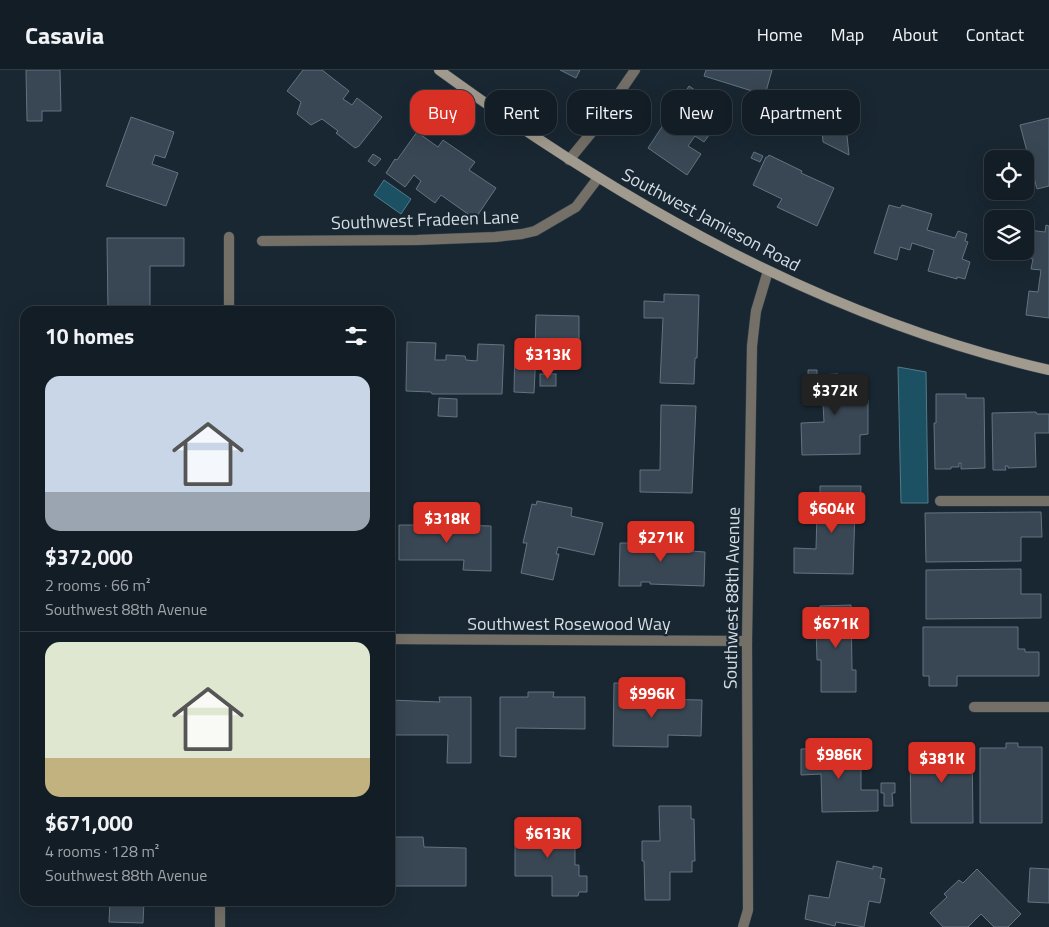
<!DOCTYPE html>
<meta charset="utf-8">
<style>
:root{--surface:#131d26;--page:#202a32;--text:#f1f3f6;--muted:#9da2a7;--line:#323b43;--accent:#d93025}
body{margin:0;font-family:"Titillium Web",sans-serif;background:var(--page);color:var(--text);height:100vh;display:flex;flex-direction:column;font-size:19px;white-space:nowrap}
*{box-sizing:border-box;margin:0}
p{font-size:16px;color:var(--muted)}
.icon{flex:none;width:28px;height:28px;fill:none;stroke:currentColor;stroke-width:2;stroke-linecap:round;stroke-linejoin:round}
.map{position:relative;flex:1;overflow:hidden}
.panel{position:absolute;left:20px;top:236px;width:375px;height:600px;display:flex;flex-direction:column;background:var(--surface);border-radius:15px;box-shadow:0 5px 20px #0002,0 0 0 1px var(--line)}
.panel>*{flex:none}
.guide{position:absolute;left:410px;top:20px;width:475px;height:45px;display:flex;gap:10px}
.buttons{position:absolute;left:984px;top:80px;display:grid;gap:10px}
.buttons a{display:grid;place-items:center;width:50px;height:50px;border-radius:10px;background:var(--surface);box-shadow:0 5px 20px #0002,0 0 0 1px var(--line);font-size:25px}
.price{position:absolute;translate:-50% -42px;padding:0 11px;border-radius:5px;background:var(--accent);color:#fff;font-size:16px;line-height:32px;filter:drop-shadow(0 1px 2px #0008)}
.price::after{content:'';position:absolute;left:50%;top:30px;width:15px;height:11px;margin-left:-8px;background:inherit;clip-path:polygon(0 0,100% 0,50% 100%)}
.price.on{background:#222;color:#fff}
ul{padding:0;list-style:none}
li{display:grid;align-content:center;gap:10px;height:265px;padding:0 25px}
li+li{border-top:1px solid var(--line)}
li span{display:grid;place-items:center;height:155px;border-radius:15px;color:#555}
li>.icon{margin-inline-start:auto}
span .icon{width:90px;height:90px;fill:#fffc;stroke-width:1}
li b{font-size:21px}
h2{display:flex;justify-content:space-between;align-items:center;height:60px;padding:0 25px;font-size:21px}
.tag{padding:0 18px;border-radius:15px;background:var(--surface);box-shadow:0 5px 20px #0002,0 0 0 1px var(--line);font-size:18px;line-height:45px}
.tag.on{background:var(--accent);color:#fff}
header{display:flex;align-items:center;gap:30px;box-sizing:border-box;height:70px;padding:0 25px;background:var(--surface);border-bottom:1px solid var(--line)}
header strong{font-size:24px}
nav{display:flex;gap:28px;margin-inline-start:auto;font-size:18px}
.map>svg:first-child{display:block}
.water{fill:#1b5163;stroke:#527b8a}
.building{fill:#394754;stroke:#637380}
.lines{fill:none;stroke-linecap:round;stroke-linejoin:round}
.lane-casing{stroke:#37444e;stroke-width:11}
.street-casing{stroke:#37444e;stroke-width:11}
.secondary-casing{stroke:#37444e;stroke-width:11}
.lane{stroke:#747068;stroke-width:10}
.street{stroke:#747068;stroke-width:10}
.secondary{stroke:#a19a8e;stroke-width:10}
.labels{text-anchor:middle;stroke-width:4.5;stroke-linejoin:round;paint-order:stroke}
.street-label{font-size:18px;fill:#d4dde4;stroke:#192732}
</style>
<header>
<strong>Casavia</strong>
<nav><a>Home</a><a>Map</a><a>About</a><a>Contact</a></nav>
</header>
<div class="map">
<svg width="1049" height="857" viewBox="0 0 1049 857">
<rect width="100%" height="100%" fill="#192732"/>
<!-- water -->
<g class="water">
<polygon points="384,110 411,129 401,144 374,125"/>
<polygon points="898,297 926,302 928,433 901,433"/>
</g>
<!-- building -->
<g class="building">
<polygon points="26,0 60,0 61,41 42,41 42,51 27,51"/>
<polygon points="303,0 322,0 349,21 343,29 352,35 357,28 382,47 359,76 355,78 336,63 338,61 322,49 311,55 297,44 301,32 287,21"/>
<polygon points="560,0 580,0 576,8"/>
<polygon points="706,0 772,0 765,25 704,6"/>
<polygon points="689,16 717,35 705,53 714,58 704,72 695,66 688,76 701,84 687,105 648,78"/>
<polygon points="845,46 849,85 823,72 821,48"/>
<polygon points="131,47 174,62 165,88 155,85 152,94 178,103 166,136 106,116"/>
<polygon points="1049,48 1049,116 1037,119 1020,55"/>
<polygon points="417,62 438,77 443,70 475,92 469,100 496,118 475,149 441,125 435,133 416,119 421,111 414,105 405,117 386,103 395,89 397,90"/>
<polygon points="754,82 763,86 760,92 751,88"/>
<polygon points="373,84 381,89 375,96 368,91"/>
<polygon points="769,85 802,101 801,103 834,118 817,156 777,137 782,129 753,115 766,87 768,87"/>
<polygon points="889,135 900,138 902,135 932,144 927,160 955,168 958,161 967,164 965,171 968,172 962,189 970,192 965,209 957,207 957,209 928,201 934,180 912,173 910,180 900,177 897,190 874,183"/>
<polygon points="1046,155 1049,156 1049,248 1026,245 1029,221 1038,222 1041,200 1031,199 1033,189 1024,187 1028,160 1045,162"/>
<polygon points="107,168 184,168 184,196 150,196 150,241 108,241"/>
<polygon points="664,224 699,225 697,288 695,288 694,314 660,313 663,248 644,248 644,231 664,232"/>
<polygon points="536,245 579,246 579,278 562,278 562,282 552,282 552,278 535,278"/>
<polygon points="407,272 436,273 435,290 446,290 446,285 465,286 466,290 477,291 478,274 504,275 502,324 432,324 431,322 406,321"/>
<polygon points="515,277 530,278 530,282 536,282 534,323 514,322"/>
<polygon points="808,300 817,300 817,305 838,304 838,308 860,308 860,330 868,330 868,364 860,365 860,384 802,385 801,353 824,352 823,334 809,334"/>
<rect x="540" y="304" width="16" height="12"/>
<polygon points="936,324 966,324 966,328 984,328 985,398 961,399 961,393 959,393 959,397 951,397 951,399 935,399 934,353 936,353"/>
<polygon points="439,328 457,329 457,347 438,346"/>
<polygon points="661,335 696,336 692,423 640,422 640,400 660,400"/>
<polygon points="1036,342 1037,344 1049,344 1049,363 1035,363 1036,397 1008,398 1008,396 1005,396 1006,400 993,400 992,343"/>
<polygon points="820,416 861,416 860,439 855,439 853,504 794,503 794,478 816,479 817,444 820,444"/>
<polygon points="537,431 572,438 571,446 603,453 594,485 558,477 556,484 559,484 553,510 521,503 527,473 523,473 532,434 536,435"/>
<polygon points="1041,442 1042,467 1021,467 1021,491 926,492 925,443"/>
<polygon points="433,450 453,450 452,455 491,456 491,501 463,500 464,490 399,490 399,455 432,455"/>
<polygon points="672,466 687,466 691,470 691,481 705,482 704,516 650,514 650,512 641,512 641,516 619,516 620,473 639,473 639,470 672,471"/>
<polygon points="1021,499 1021,524 1041,524 1041,548 926,549 926,500"/>
<polygon points="851,535 852,600 856,600 856,622 821,622 821,590 817,590 816,557 820,557 820,536"/>
<polygon points="923,557 1018,557 1018,579 1025,579 1025,582 1039,582 1039,606 957,606 957,616 929,616 929,606 923,606"/>
<polygon points="614,613 637,613 638,633 647,633 646,629 702,630 701,666 668,665 668,677 613,676"/>
<polygon points="528,622 554,622 553,627 585,627 585,659 516,658 516,687 500,686 500,627 528,627"/>
<polygon points="439,627 471,627 471,693 447,693 448,665 390,665 390,630 440,632"/>
<polygon points="934,673 946,673 946,678 956,678 956,675 972,675 973,753 911,753 910,677 934,677"/>
<polygon points="1006,673 1018,673 1018,677 1042,677 1042,753 980,753 980,678 1006,678"/>
<polygon points="831,678 831,682 861,682 861,720 878,720 878,741 822,742 821,704 801,705 801,679"/>
<polygon points="881,713 895,713 895,723 892,723 893,736 884,736 884,723 881,723"/>
<polygon points="659,736 691,736 691,749 694,749 695,791 692,791 692,802 670,802 670,830 645,830 644,791 642,791 642,771 660,771"/>
<polygon points="536,749 536,766 575,766 575,795 579,795 579,806 587,806 587,822 579,822 578,826 552,826 552,806 515,806 515,750"/>
<polygon points="391,767 423,767 424,777 466,778 466,816 390,816"/>
<polygon points="837,791 873,799 873,796 882,798 880,808 885,809 880,833 869,831 864,857 836,852 835,856 805,849 809,825 829,828"/>
<polygon points="1030,798 1049,799 1049,833 1028,832"/>
<polygon points="977,799 1021,844 1008,857 994,857 981,844 968,857 943,857 930,843 947,827 944,824 959,810 963,813"/>
<polygon points="110,831 144,831 143,853 109,852"/>
</g>
<g class="lines">
<defs>
<polyline id="lane" points="940,431 1049,431"/>
<g id="street">
<polyline points="569,90 596,57 635,0"/>
<polyline points="229,167 229,241"/>
<polyline points="262,171 417,170 495,167 522,164 535,161 576,137 598,108"/>
<polyline points="390,569 747,571"/>
<polyline points="974,637 1049,637"/>
<polyline points="220,857 220,831"/>
<polyline points="743,857 748,840 747,571 752,276 756,241 768,201"/>
</g>
<path id="secondary" d="M439,0C623,134 825,249 1049,300"/>
</defs>
<!-- lane casing -->
<use href="#lane" class="lane-casing"/>
<!-- street casing -->
<use href="#street" class="street-casing"/>
<!-- secondary casing -->
<use href="#secondary" class="secondary-casing"/>
<!-- lane -->
<use href="#lane" class="lane"/>
<!-- street -->
<use href="#street" class="street"/>
<!-- secondary -->
<use href="#secondary" class="secondary"/>
</g>
<g class="labels">
<!-- street labels -->
<g class="street-label">
<text transform="translate(425 150) rotate(-2)" y="6">Southwest Fradeen Lane</text>
<text transform="translate(711 150) rotate(28)" y="6">Southwest Jamieson Road</text>
<text transform="translate(732 528) rotate(-89)" y="6">Southwest 88th Avenue</text>
<text x="569" y="560">Southwest Rosewood Way</text>
</g>
</g>
</svg>
<div class="buttons">
<a><svg class="icon" aria-label="locate" viewBox="0 0 24 24"><circle cx="12" cy="12" r="6"/><path d="M12 2v4M12 18v4M2 12h4M18 12h4"/></svg></a>
<a><svg class="icon" aria-label="layers" viewBox="0 0 24 24"><path d="M12 4l9 5-9 5-9-5zM3 14l9 5 9-5"/></svg></a>
</div>
<b class="price" style="left:548px;top:310px">$313K</b>
<b class="price on" style="left:835px;top:346px">$372K</b>
<b class="price" style="left:832px;top:464px">$604K</b>
<b class="price" style="left:447px;top:474px">$318K</b>
<b class="price" style="left:661px;top:493px">$271K</b>
<b class="price" style="left:836px;top:579px">$671K</b>
<b class="price" style="left:652px;top:649px">$996K</b>
<b class="price" style="left:839px;top:710px">$986K</b>
<b class="price" style="left:942px;top:714px">$381K</b>
<b class="price" style="left:548px;top:789px">$613K</b>
<div class="guide">
<a class="tag on">Buy</a>
<a class="tag">Rent</a>
<a class="tag">Filters</a>
<a class="tag">New</a>
<a class="tag">Apartment</a>
</div>
<section class="panel">
<h2>10 homes<svg class="icon" aria-label="filters" viewBox="0 0 24 24"><path d="M4 7h16M4 17h16"/><circle cx="9" cy="7" r="2"/><circle cx="15" cy="17" r="2"/></svg></h2>
<ul>
<li><span style="background:linear-gradient(#c9d6e8 75%,#9aa5b1 0)"><svg class="icon" aria-label="home" viewBox="0 0 24 24"><path d="M3 11l9-7 9 7M6 9v11h12V9"/></svg></span><div><b>$372,000</b><p>2 rooms · 66 m²</p><p>Southwest 88th Avenue</p></div></li>
<li><span style="background:linear-gradient(#dfe7d0 75%,#c2b280 0)"><svg class="icon" aria-label="home" viewBox="0 0 24 24"><path d="M3 11l9-7 9 7M6 9v11h12V9"/></svg></span><div><b>$671,000</b><p>4 rooms · 128 m²</p><p>Southwest 88th Avenue</p></div></li>
</ul>
</section>
</div>
